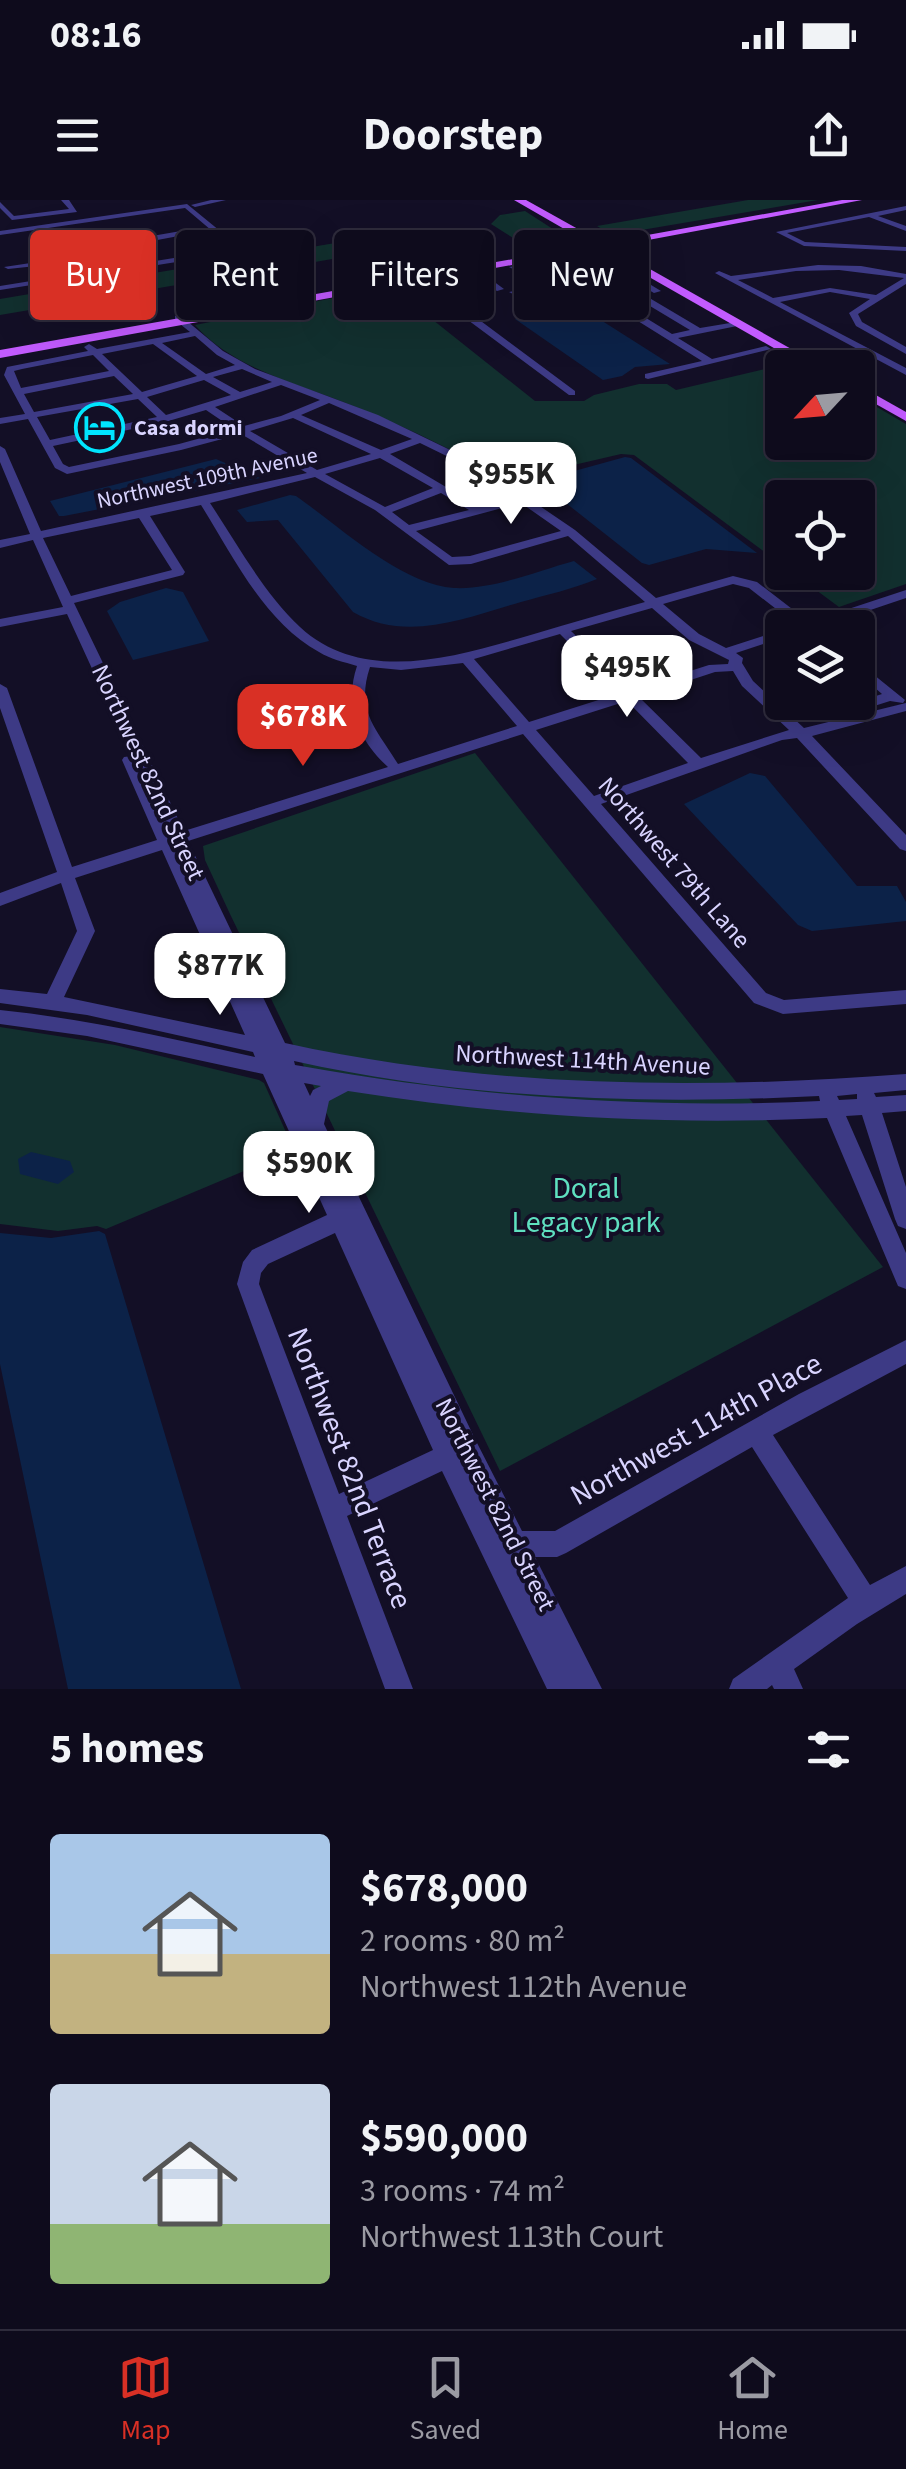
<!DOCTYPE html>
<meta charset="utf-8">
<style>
:root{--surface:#0e0b1c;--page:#171425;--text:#f1f3f6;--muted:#9b9ba3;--line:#2e2b3b;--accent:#d93025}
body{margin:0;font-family:"Source Sans 3",sans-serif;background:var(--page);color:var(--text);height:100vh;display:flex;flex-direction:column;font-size:38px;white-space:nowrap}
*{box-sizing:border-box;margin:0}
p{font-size:32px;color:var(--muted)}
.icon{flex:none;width:55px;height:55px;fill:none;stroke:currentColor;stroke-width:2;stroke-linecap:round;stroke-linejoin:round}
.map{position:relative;height:1489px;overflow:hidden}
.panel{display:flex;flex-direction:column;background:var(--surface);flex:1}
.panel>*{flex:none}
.guide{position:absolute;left:30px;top:30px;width:848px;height:90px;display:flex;gap:20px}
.needle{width:65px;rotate:244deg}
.fabs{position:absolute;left:765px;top:150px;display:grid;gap:20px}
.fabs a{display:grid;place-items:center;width:110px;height:110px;border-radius:10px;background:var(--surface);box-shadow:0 10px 40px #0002,0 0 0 2px var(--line);font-size:50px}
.price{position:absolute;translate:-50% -85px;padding:0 22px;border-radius:20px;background:#fff;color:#222;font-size:32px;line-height:65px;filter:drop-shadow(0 2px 5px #0008)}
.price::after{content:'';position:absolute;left:50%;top:60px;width:30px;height:22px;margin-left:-15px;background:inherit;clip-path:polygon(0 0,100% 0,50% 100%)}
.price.selected{background:var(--accent);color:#fff}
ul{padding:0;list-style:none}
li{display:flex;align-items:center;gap:30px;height:250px;padding:0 50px}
li span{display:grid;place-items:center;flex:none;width:280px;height:200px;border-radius:10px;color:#555}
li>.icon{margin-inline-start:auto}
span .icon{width:120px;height:120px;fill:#fffc;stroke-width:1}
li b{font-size:42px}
h2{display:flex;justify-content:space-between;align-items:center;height:120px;padding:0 50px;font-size:42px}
.chip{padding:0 35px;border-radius:10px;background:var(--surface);box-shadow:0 10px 40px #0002,0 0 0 2px var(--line);font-size:35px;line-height:90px}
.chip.selected{background:var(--accent);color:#fff}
.status{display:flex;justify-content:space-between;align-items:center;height:70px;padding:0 50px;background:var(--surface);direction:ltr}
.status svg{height:28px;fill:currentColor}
header{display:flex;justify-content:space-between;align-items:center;height:130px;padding:0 50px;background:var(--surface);font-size:45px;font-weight:700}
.dock{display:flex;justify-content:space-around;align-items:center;height:140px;border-top:2px solid var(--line);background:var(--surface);font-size:28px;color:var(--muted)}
.dock a{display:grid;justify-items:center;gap:5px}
.dock .selected{color:var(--accent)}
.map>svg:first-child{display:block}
.green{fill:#12302f}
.water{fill:#0c2248}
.building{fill:#241b47;stroke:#3b2d73;stroke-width:2.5}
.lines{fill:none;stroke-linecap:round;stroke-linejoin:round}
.minor{fill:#3d3a85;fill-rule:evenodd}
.major{fill:#c25bff;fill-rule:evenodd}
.labels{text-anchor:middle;stroke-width:8;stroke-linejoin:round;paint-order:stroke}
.far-poi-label{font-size:22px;font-weight:bold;fill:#d9d4ff;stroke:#130f26;text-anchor:start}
.far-street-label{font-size:22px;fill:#d9d4ff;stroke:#130f26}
.street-label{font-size:25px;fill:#d9d4ff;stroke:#130f26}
.near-park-label{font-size:30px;fill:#5fe0c0;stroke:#130f26}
.near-street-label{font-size:30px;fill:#d9d4ff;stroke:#130f26}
</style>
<div class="status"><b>08:16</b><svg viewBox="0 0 49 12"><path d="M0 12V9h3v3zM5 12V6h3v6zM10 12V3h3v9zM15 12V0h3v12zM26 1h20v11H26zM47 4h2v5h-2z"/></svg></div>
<header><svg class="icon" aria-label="menu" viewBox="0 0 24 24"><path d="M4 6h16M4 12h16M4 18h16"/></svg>Doorstep<svg class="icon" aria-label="share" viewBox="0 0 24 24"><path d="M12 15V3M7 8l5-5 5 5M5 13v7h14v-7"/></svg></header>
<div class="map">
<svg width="906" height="1489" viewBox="0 0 906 1489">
<rect width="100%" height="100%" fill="#130f26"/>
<!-- green -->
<g class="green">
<polygon points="748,0 818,0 612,35 597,26"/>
<polygon points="525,11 573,42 532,50 491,24 500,15"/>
<polygon points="395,33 412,45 275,69 258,56"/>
<polygon points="243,58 259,71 0,115 0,99"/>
<path d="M385,88L394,89L535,201H584L594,195L639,184H667L676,190L795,162L809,167L782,168V242H858V196L906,224V384L839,407L793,373L858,372V298H782V365L634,255L621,254L509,280C461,254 412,230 361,209C307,186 235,171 195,125Z"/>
<polygon points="475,553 883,1067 500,1271 230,714 205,660 203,646"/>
<polygon points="0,827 115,845 259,880 264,883 294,950 106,1029 97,1026 58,1031 0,1024"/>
</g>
<!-- water -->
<g class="water">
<polygon points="566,98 670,164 635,167 622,176 603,180 515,119 551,111 542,102"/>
<polygon points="625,257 631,258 757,353 706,349 649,365 642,363 538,281"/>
<polygon points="216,259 260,278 64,316 59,316 50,301"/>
<path d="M290,295L296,296C339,326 402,385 454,388C493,390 537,371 574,361L597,379C573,389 546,395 521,402C465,418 407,443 353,412L278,320L247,322L237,310Z"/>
<polygon points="166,388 183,392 209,441 133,460 107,411 120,402"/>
<polygon points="750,573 765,576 857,686 897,686 906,702 906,721 812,731 798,725 684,604"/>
<polygon points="31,952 70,961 74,972 58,984 20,974 18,959"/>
<polygon points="99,1031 105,1034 241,1489 68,1489 0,1164 0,1033 51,1038"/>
</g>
<!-- building -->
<polygon class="building" points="246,76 271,98 222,107 214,98 237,95 222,80"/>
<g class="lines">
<!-- minor -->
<g class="minor">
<polygon points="61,0 69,0 77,12 12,20 0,8 0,2 14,16 69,9"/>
<polygon points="211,0 226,0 195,7 191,5"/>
<polygon points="187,4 302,98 302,102 296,102 185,8 0,35 0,31"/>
<polygon points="906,6 906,10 878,16 906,26 906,31 869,17 787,33 805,42 906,47 906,51 804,46 776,32"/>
<path d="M181,31L184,35L88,53L89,58L74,62L8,69L4,67L57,59L55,54L59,52ZM79,54L81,55L65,59L64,56Z"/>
<polygon points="205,53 208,57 0,90 0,86"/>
<polygon points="598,53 661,91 654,93 623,75 586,81 672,134 690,130 635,97 635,93 641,93 700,128 742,121 742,125 678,138 712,159 766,146 771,149 648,179 645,178 645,174 702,161 577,83 513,94 509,92 617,71 594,58 513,69 509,67"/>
<polygon points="456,65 474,67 504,89 497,91 469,71 453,69"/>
<path d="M818,65L861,66L906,74V84L858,114L862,122L906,147V154L856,126L849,113L870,99L830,92L780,102L906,168V175L715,73L719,71L731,76ZM839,70L904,78L876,95L830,88L773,98L738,80L796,71Z"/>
<path d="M456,77L493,96L458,104L575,191V195H569L449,106L421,102L402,88ZM455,82L477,96L433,101L412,89Z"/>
<path d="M175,116H181L223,151L255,169L378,215L475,262L575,330L656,398L733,376L757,382L809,422L906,390V398L817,428H797L798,426L749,388L733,384L663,404L699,434L726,448L782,430V438L736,453L743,458L742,463L753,481L804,528L906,503V511L812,536L906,635V651L900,649L797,538L782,540L601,604L766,793L784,800L906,790V804L783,814L754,803L523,534L188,641L285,843C489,888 699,890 906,874V890L874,893L876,897L906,895V911L882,913L906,987V1029L898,1026L895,1019L862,915L846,916L906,1053V1089L898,1086L827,918C665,926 507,916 348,891L329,901L324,924L475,1239L522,1331H555L799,1194L906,1140V1164L773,1235L870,1385L906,1366V1394L857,1424L794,1469L803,1489H774L772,1485L767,1489H729L733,1479L848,1398L752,1247L566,1353L557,1357H535L602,1489H547L442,1271L347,1316L413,1489H385L237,1084L243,1062L252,1050L327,1015L263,874L87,836L0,824V810C86,819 170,838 255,857L253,852L87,815L0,803V789L47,794L77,731L61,683L0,706V693L57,672L0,508V484L7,488L72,667L157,640L122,560L124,557L132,556L67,414L0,427V419L63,407L33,340L0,348V340L30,334L0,262V246L5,249L41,331L307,273L241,234L181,250L67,274L55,268L28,219L0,224V218L25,214L4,175L7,167L88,151L84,147L89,144L97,149L190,132L175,120ZM195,136L217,155L235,165L206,174L162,143ZM153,144L197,176L142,192L102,154ZM93,155L109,171L21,188L14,171L22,169ZM242,169L272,182L240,192L213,177ZM114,176L133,194L34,212L24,194ZM204,180L231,195L166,215L147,197ZM281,185L320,200L281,216L244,226L215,207ZM138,199L157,217L50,240L37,217ZM329,203L412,239L381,250L301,215ZM206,210L234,229L179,244L69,267L63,264L53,246L165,222ZM293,218L371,254L317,270L250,231ZM420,243L467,266L513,298L480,307L390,254ZM380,258L433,288L385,307L325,274ZM315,277L375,310L449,365L471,364L568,336L645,402C608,412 571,423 534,434C461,455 365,487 300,427C263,392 238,345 210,303ZM441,293L469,310L409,325L392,312ZM521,303L561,331L470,356L452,357L416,331ZM201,305C233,356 264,422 319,452C330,459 344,462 357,466C344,504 358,540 388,567L184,631L74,403L183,375L185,372L150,316ZM139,318L172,370L71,396L43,338ZM652,408L689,440L729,460L728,464L709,465L529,522L474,459L560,434L617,491H627V485L571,431ZM463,463L517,526L398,564C377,529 355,512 370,467L401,470ZM733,471L742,486L789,530L701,558L639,497L715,472ZM627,501L688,563L594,596L536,530ZM162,650L245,835L64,797L95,731L75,678ZM294,861C465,899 644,905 819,896L820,901C645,909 473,897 301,866L295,865ZM304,883L321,886L313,890L310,896ZM857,894V899L839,900L837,896ZM335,1033L433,1250L339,1294L259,1084L261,1073L268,1064Z"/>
<polygon points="858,462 905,500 903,503 890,501 827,521 817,521 817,515 882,494 858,473"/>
</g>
<!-- major -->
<g class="major">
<polygon points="514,0 526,0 603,43 842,0 862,0 611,47 825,168 809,168 600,49 0,158 0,150 592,45"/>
<polygon points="858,185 906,212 906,221 858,194"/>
</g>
</g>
<!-- icons -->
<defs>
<symbol id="hotel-ring" viewBox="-11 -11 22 22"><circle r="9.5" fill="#130f26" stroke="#00e5ff" stroke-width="1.5"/><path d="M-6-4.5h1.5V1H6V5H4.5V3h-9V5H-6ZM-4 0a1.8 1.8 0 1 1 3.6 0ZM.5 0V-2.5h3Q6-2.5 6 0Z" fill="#00e5ff"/></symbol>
</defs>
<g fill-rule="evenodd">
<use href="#hotel-ring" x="72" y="200" width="55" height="55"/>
</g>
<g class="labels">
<!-- far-poi labels -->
<g class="far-poi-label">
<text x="134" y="235">Casa dormi</text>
</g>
<!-- far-street labels -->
<g class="far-street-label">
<text transform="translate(207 277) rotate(-12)" y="8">Northwest 109th Avenue</text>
</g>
<!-- street labels -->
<g class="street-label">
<text transform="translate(149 572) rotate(65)" y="9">Northwest 82nd Street</text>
<text transform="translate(675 662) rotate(49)" y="9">Northwest 79th Lane</text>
<text transform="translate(583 859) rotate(3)" y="9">Northwest 114th Avenue</text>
<text transform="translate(496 1304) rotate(63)" y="9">Northwest 82nd Street</text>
</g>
<!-- near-park labels -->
<g class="near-park-label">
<text x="586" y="998">Doral<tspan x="586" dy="34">Legacy park</tspan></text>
</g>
<!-- near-street labels -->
<g class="near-street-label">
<text transform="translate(696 1229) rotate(-29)" y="10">Northwest 114th Place</text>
<text transform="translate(350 1268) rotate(69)" y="10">Northwest 82nd Terrace</text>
</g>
</g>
</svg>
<div class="fabs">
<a><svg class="needle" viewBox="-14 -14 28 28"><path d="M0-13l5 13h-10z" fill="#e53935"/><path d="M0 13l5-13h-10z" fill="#9b9ba3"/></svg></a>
<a><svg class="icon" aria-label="locate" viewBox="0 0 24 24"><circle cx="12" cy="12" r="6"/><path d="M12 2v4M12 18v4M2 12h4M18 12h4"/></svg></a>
<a><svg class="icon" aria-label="layers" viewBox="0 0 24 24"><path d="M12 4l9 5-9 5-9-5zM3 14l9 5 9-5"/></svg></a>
</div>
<b class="price" style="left:511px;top:327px">$955K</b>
<b class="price" style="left:627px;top:520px">$495K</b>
<b class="price selected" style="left:303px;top:569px">$678K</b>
<b class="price" style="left:220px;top:818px">$877K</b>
<b class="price" style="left:309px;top:1016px">$590K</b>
<div class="guide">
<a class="chip selected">Buy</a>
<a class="chip">Rent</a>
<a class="chip">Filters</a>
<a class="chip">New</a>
</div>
</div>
<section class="panel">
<h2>5 homes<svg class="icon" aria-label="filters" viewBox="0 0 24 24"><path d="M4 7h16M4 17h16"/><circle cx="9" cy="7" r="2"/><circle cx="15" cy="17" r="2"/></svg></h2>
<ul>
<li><span style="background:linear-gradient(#a9c7e8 60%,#c2b280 0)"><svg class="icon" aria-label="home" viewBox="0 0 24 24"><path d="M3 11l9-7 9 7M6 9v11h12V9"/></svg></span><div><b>$678,000</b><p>2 rooms · 80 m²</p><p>Northwest 112th Avenue</p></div></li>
<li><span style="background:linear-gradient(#c9d6e8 70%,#8fb573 0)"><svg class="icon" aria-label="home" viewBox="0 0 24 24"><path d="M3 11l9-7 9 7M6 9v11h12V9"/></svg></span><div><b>$590,000</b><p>3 rooms · 74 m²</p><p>Northwest 113th Court</p></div></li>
</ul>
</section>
<nav class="dock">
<a class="selected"><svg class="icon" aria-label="map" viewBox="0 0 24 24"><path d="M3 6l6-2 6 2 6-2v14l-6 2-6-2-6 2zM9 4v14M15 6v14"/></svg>Map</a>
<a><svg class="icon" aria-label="saved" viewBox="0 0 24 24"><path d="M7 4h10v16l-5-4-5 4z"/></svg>Saved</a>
<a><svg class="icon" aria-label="home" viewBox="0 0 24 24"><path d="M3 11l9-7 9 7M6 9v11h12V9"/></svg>Home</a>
</nav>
